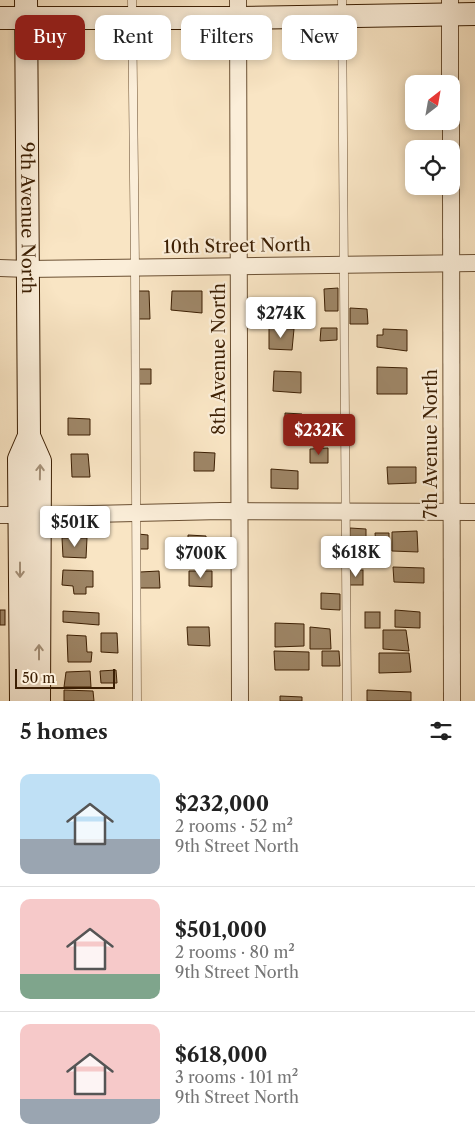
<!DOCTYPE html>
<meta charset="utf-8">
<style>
:root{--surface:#fff;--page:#f6f6f6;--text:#222;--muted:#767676;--line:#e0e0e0;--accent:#8f2418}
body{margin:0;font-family:"Libre Caslon Text",serif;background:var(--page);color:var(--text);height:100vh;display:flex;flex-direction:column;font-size:19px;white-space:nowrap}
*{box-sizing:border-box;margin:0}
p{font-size:16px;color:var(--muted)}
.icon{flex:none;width:28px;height:28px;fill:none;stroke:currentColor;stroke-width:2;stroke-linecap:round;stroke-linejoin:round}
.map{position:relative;height:701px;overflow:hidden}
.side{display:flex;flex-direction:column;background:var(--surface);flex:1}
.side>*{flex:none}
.guide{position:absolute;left:15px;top:15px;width:445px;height:45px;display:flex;gap:10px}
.needle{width:32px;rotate:31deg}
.fabs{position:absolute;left:405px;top:75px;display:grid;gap:10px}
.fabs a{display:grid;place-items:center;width:55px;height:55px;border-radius:10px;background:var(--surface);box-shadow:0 2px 8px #0003;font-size:25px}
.scale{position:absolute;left:15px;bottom:12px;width:100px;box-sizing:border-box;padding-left:5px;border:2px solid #3c1f03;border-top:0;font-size:14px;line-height:18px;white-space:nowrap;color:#3c1f03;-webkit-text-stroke:4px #fbeed9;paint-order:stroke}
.price{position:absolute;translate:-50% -42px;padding:0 11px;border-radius:5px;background:#fff;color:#222;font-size:16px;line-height:32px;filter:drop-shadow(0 1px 2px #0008)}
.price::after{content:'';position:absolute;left:50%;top:30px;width:15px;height:11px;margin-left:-8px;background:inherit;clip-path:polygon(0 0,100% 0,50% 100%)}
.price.selected{background:var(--accent);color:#fff}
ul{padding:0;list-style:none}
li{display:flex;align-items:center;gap:15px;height:125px;padding:0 20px}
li+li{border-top:1px solid var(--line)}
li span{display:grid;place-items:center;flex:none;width:140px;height:100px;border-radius:10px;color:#555}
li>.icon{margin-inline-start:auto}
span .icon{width:60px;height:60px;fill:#fffc;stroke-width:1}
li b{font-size:21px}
h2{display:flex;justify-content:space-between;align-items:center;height:60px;padding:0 20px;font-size:21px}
.chip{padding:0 18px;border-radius:10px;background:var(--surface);box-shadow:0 2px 8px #0003;font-size:18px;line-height:45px}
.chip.selected{background:var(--accent);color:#fff}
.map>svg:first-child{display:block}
.building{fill:#9e8667;stroke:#3c1f03}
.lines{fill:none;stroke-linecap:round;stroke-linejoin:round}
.lane-casing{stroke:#6b5033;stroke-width:9}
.street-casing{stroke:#6b5033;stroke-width:18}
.secondary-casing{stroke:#3c1f03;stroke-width:24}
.lane{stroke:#fbeed9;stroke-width:8}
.street{stroke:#fbeed9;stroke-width:16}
.secondary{stroke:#fbeed9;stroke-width:22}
.oneway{stroke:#a59179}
.labels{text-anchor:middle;stroke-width:4.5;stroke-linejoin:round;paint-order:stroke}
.street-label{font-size:18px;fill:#3c1f03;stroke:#fbeed9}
</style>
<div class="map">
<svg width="475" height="701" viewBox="0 0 475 701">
<rect width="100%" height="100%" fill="#f9e5c4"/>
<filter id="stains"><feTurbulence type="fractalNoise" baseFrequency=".004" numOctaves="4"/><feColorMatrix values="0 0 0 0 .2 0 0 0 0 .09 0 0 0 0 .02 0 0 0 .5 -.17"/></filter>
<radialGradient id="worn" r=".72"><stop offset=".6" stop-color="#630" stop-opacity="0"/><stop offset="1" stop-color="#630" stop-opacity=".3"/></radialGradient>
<!-- building -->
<g class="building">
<polygon points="338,288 338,311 325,311 324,289"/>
<polygon points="138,291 149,291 150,319 138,319"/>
<polygon points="172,291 202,291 202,313 171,310"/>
<polygon points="270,299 291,299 292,317 270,317"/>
<polygon points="350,308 367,309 368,324 350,324"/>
<polygon points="269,328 294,329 292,350 269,349"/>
<polygon points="321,328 337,328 337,340 320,341"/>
<polygon points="383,329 407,330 407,351 377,347 377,335 383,335"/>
<polygon points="377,367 407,368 407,394 377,394"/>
<polygon points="138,369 151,369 151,384 139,384"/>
<polygon points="274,371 301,372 301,393 273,391"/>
<polygon points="285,413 302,414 303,436 285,435"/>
<polygon points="68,418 90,419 90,435 68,435"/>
<polygon points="328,448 328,463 310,463 310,449"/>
<polygon points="194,452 215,453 214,471 194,471"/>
<polygon points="71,454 88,454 90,477 72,477"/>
<polygon points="387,467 416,467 416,483 388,484"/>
<polygon points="271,469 298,471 298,489 271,488"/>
<polygon points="350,528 366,529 366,555 349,553"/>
<polygon points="417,531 418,552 392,551 392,532"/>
<polygon points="375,533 389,533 389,547 376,548"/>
<polygon points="138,534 148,535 148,549 139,549"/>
<polygon points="188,535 206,536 207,562 188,561"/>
<polygon points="62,538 87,538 86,558 63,557"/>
<polygon points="393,567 424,568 424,583 394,582"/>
<polygon points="63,570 93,571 93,587 86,587 86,594 74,594 73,586 62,585"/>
<rect x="349" y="570" width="14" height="15"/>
<polygon points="159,571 160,588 140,588 140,572"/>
<polygon points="189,571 212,571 212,587 189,586"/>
<polygon points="321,593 340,594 340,610 321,609"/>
<rect x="0" y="610" width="5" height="15"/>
<polygon points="395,610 420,612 420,628 395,627"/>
<polygon points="63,611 99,613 99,625 63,622"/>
<rect x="365" y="612" width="15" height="16"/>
<polygon points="275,623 304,624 304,646 275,647"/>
<polygon points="187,627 209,627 210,646 188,645"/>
<polygon points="310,627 330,629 331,649 310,649"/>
<polygon points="383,630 406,630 409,651 383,649"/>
<polygon points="101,633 117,633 118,653 101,652"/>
<polygon points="67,635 86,636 87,652 92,652 91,662 68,662"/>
<polygon points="274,651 309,652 309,670 275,670"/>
<polygon points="322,651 339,651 340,666 322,666"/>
<polygon points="379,653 409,653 411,672 379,673"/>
<polygon points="116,670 117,683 101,683 100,671"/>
<polygon points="90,671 91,687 64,687 66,672"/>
<polygon points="64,690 93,691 94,701 64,701"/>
<polygon points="367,690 411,692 411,701 367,701"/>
<polygon points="280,696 302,697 302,701 280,701"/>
</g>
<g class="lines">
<defs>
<g id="lane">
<polyline points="132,0 135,267 137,701"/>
<path d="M342,0C342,234 347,467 347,701"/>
</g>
<g id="street">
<polyline points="238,0 240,701"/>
<polyline points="450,0 450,84"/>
<polyline points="451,121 451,149"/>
<polyline points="451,186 452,701"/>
<polyline points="0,268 27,269 475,263"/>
<polyline points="0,515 49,515 221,511 475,512"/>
</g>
<g id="secondary">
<path id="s1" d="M26,0L29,436L40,461L39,701"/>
<polyline points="0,18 238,18 475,14"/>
<polyline points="21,701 19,459 29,436"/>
</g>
</defs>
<!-- lane casing -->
<use href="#lane" class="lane-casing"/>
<!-- street casing -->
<use href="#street" class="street-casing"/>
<!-- secondary casing -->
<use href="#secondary" class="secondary-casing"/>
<!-- lane -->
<use href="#lane" class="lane"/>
<!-- street -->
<use href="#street" class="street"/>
<!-- secondary -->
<use href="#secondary" class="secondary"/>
</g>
<!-- one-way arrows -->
<defs><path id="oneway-shaft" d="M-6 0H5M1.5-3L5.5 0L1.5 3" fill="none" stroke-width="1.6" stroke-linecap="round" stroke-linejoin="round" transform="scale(1.25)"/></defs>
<g class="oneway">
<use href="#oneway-shaft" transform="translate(40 472) rotate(-89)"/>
<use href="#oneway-shaft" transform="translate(20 570) rotate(90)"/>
<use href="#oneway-shaft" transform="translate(39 652) rotate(-90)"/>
</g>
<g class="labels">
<!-- street labels -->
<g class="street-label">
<text dy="6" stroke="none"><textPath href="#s1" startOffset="218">9th Avenue North</textPath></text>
<text transform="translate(237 246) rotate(-1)" y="6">10th Street North</text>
<text transform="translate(219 359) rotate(-90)" y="6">8th Avenue North</text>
<text transform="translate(431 444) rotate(-90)" y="6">7th Avenue North</text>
</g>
</g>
<rect width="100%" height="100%" filter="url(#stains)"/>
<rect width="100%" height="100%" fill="url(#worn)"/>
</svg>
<div class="fabs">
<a><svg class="needle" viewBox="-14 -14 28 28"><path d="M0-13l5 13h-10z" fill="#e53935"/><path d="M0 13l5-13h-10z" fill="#767676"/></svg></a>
<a><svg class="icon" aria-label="locate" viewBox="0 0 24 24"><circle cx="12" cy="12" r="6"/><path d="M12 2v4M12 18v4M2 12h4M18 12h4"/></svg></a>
</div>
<div class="scale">50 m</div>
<b class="price" style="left:281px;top:339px">$274K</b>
<b class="price selected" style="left:319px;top:456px">$232K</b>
<b class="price" style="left:75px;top:548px">$501K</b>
<b class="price" style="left:356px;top:578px">$618K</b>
<b class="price" style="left:201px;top:579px">$700K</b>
<div class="guide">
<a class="chip selected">Buy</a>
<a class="chip">Rent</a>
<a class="chip">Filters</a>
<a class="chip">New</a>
</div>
</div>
<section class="side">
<h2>5 homes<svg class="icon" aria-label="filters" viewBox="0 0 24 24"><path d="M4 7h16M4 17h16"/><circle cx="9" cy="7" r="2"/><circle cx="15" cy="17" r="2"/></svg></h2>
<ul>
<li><span style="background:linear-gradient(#bfe0f5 65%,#9aa5b1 0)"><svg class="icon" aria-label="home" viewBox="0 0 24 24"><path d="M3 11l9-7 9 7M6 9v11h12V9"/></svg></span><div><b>$232,000</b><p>2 rooms · 52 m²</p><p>9th Street North</p></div></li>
<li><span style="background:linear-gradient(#f6c9c9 75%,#7fa58c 0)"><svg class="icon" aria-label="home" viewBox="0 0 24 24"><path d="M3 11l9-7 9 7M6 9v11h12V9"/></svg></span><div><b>$501,000</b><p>2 rooms · 80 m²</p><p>9th Street North</p></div></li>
<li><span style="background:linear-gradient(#f6c9c9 75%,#9aa5b1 0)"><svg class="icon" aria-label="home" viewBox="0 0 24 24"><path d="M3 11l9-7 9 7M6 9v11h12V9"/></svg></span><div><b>$618,000</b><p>3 rooms · 101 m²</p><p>9th Street North</p></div></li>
</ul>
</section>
